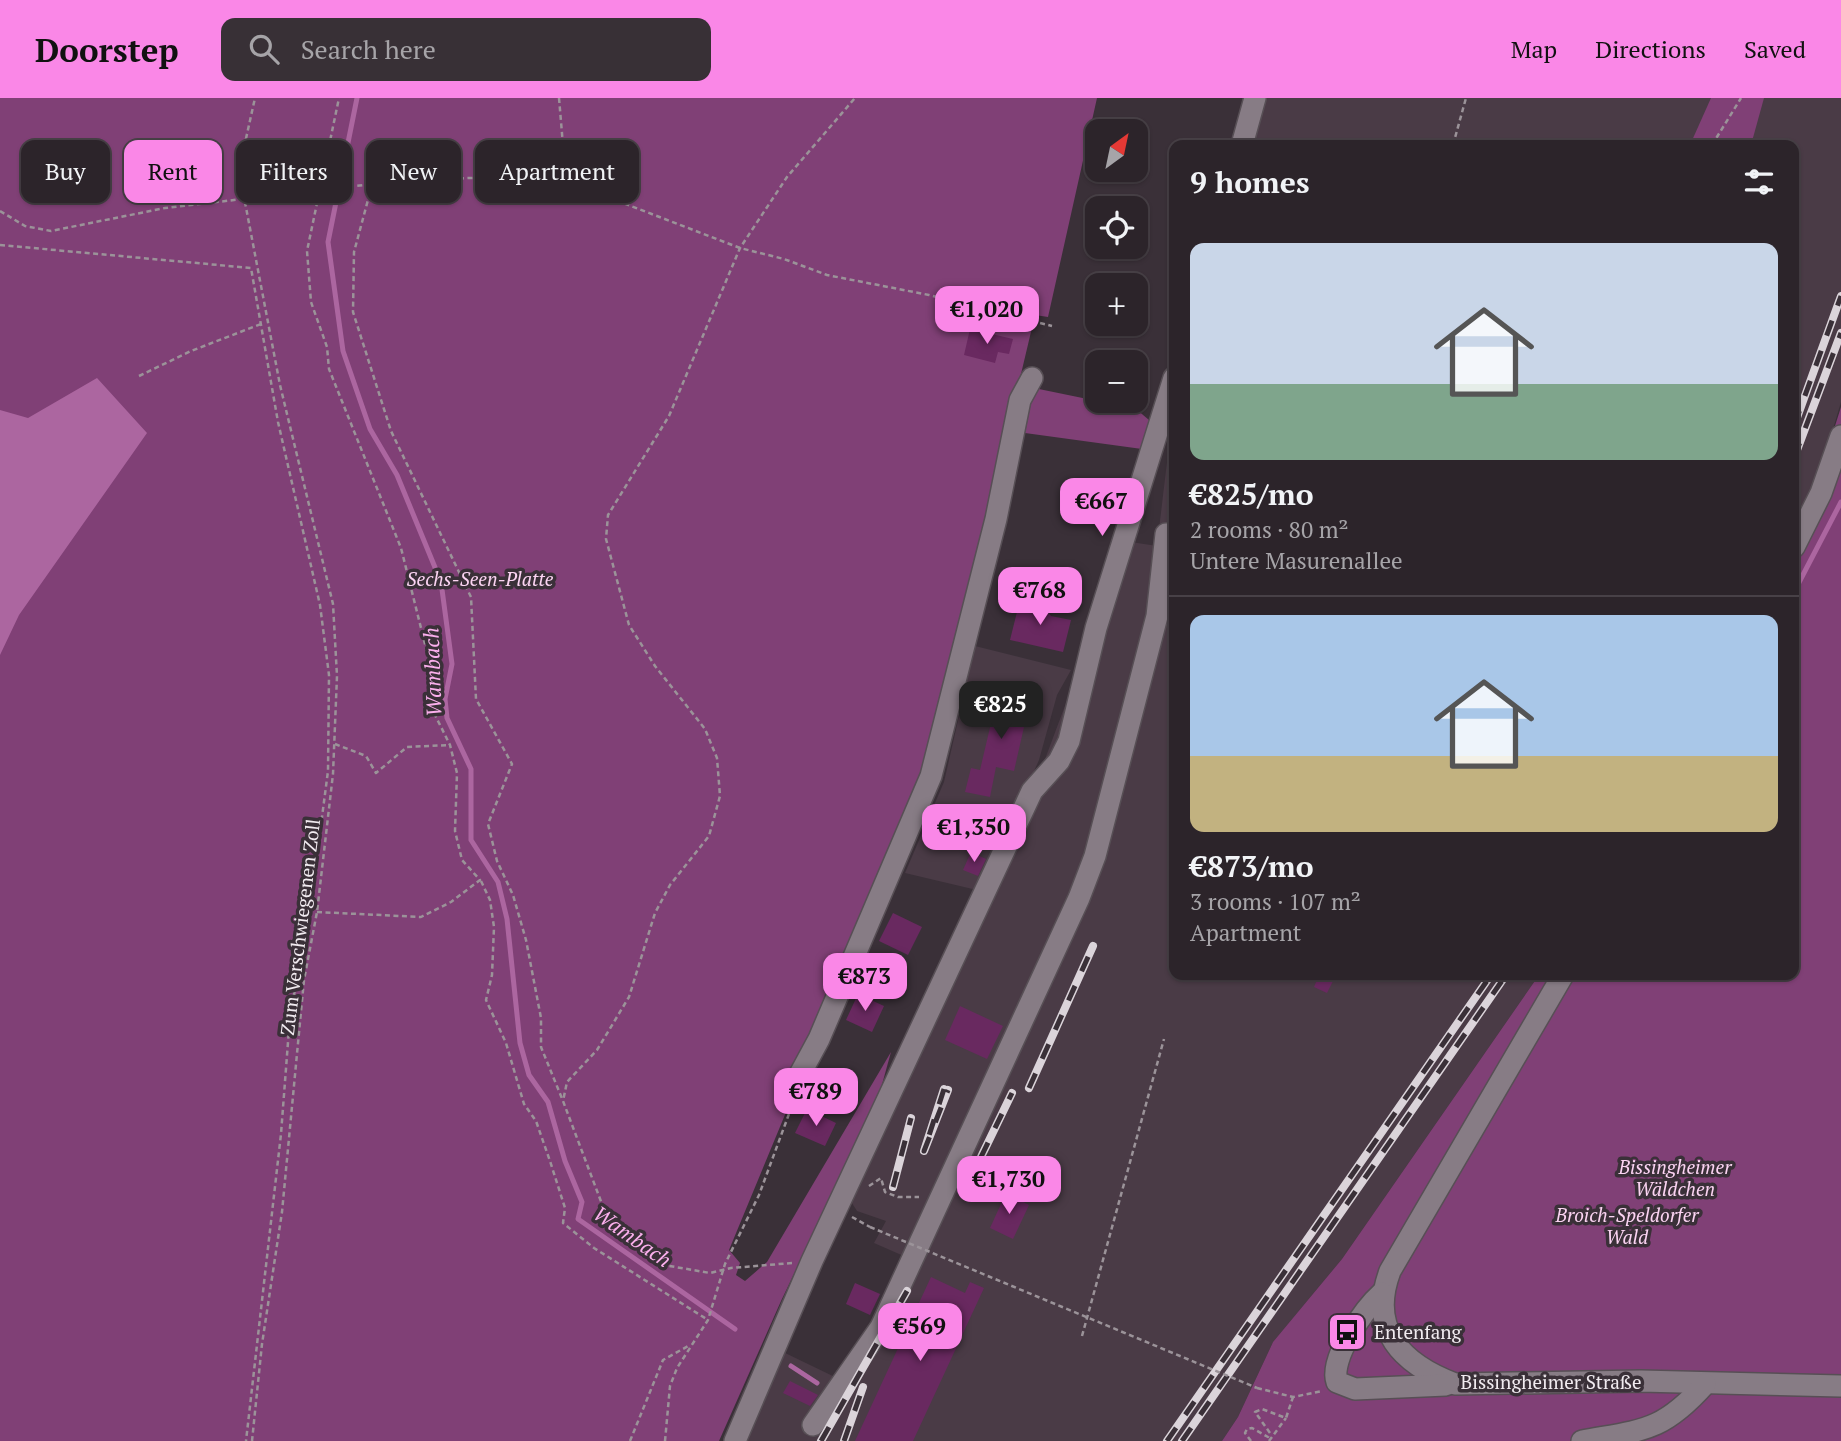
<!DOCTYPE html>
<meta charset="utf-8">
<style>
:root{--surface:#2c242a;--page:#383036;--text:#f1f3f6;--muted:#a6a4a8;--line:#484147;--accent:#fa87e7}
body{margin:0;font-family:"PT Serif",serif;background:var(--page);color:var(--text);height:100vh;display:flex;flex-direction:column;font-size:26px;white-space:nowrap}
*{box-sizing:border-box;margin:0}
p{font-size:23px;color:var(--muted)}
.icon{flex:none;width:38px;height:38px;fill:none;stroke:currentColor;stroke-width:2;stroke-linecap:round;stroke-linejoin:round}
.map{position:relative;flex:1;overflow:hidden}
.panel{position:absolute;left:1169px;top:42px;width:630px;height:840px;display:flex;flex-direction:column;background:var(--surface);border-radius:14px;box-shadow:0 2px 5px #0004,0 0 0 2px var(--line)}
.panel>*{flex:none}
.banner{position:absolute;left:21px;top:42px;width:665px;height:63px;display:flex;gap:14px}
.needle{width:46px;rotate:33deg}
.tools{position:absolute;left:1085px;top:21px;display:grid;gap:14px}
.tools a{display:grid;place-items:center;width:63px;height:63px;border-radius:14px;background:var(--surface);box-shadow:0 2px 5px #0004,0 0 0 2px var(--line);font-size:35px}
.price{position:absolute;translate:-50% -60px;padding:0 16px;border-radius:14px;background:var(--accent);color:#111;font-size:23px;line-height:46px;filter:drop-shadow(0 2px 4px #0008)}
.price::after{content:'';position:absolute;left:50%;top:42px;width:21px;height:16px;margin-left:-10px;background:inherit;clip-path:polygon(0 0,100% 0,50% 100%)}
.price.on{background:#222;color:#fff}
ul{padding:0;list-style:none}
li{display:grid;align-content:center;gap:14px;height:371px;padding:0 21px}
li+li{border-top:2px solid var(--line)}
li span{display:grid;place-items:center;height:217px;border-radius:14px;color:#555}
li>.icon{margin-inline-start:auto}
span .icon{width:126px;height:126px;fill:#fffc;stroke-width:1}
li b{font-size:30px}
h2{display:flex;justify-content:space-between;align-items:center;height:84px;padding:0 21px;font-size:30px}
.tag{padding:0 24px;border-radius:14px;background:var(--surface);box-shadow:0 2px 5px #0004,0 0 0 2px var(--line);font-size:24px;line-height:63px}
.tag.on{background:var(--accent);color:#111}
header{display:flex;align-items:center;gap:42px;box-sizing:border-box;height:98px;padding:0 35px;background:var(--accent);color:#111}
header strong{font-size:33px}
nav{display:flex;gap:38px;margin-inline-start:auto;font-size:24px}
.search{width:490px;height:63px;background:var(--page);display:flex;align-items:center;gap:18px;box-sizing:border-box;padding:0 24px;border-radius:14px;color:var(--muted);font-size:26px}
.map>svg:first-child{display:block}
.built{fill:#4a3b46;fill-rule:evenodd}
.green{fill:#804076}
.water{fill:#ac66a0}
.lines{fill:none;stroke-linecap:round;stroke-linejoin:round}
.stream{stroke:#ac66a0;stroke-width:5}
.building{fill:#692960}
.minor-casing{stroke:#574f55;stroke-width:24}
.path{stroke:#9b9399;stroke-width:2.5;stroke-dasharray:5 3.5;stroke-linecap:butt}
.minor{stroke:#877c85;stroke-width:21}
.rail-casing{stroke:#dbd4da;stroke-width:8}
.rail{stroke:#3a3038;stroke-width:5;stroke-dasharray:16;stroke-linecap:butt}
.path-bridge{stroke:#9b9399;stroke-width:2.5;stroke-dasharray:5 3.5;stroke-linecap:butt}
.labels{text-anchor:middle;stroke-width:7;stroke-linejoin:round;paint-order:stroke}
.park-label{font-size:19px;font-style:italic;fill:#fcd4f3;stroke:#3a3038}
.street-label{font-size:19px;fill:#f1ebf0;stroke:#3a3038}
.poi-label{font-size:19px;fill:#f1ebf0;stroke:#3a3038;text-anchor:start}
.water-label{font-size:21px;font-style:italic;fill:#fbafed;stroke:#3a3038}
</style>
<header>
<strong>Doorstep</strong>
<div class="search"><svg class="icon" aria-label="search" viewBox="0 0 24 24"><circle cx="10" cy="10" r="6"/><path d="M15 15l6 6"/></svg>Search here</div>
<nav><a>Map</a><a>Directions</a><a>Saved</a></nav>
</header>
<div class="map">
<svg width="1841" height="1343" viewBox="0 0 1841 1343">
<rect width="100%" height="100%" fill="#3a3038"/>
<!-- built -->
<g class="built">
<polygon points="1261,0 1841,0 1841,304 1816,388 1794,433 1794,47 1248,47"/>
<path d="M1174,316V877H1539L1342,1161L1273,1244L1238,1319L1222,1343H743L781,1253L839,1281L906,1159L874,1145L886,1123L857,1113L850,1102L1004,771ZM1172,322L1157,448L1131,444V443Z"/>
<polygon points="975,548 1071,572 1057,597 1039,662 981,793 905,775 944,684"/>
</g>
<!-- green -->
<g class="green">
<polygon points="0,0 1097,0 1048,219 1035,217 926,676 729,1152 740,1165 736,1177 745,1183 767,1164 891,954 878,1001 781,1203 719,1343 0,1343"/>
<polygon points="1711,0 1764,0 1751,47 1690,47"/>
<polygon points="1034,290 1136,311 1149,322 1142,351 1025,335"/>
<polygon points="1841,309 1841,1343 1222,1343 1238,1319 1273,1244 1342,1161 1539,877 1794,877 1794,433 1816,388"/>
</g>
<!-- water -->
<polygon class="water" points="97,280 147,335 19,517 0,557 0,312 28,320"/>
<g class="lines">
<!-- stream -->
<g class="stream">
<polyline points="357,0 328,144 343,253 370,331 397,377 441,484 452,566 445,601 447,620 471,671 471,742 498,784 507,821 520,945 529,977 548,1004 565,1063 582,1104 578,1121 735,1231"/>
<polyline points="1794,494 1841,404"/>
<polyline points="791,1268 817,1285"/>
</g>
</g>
<!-- building -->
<g class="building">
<polygon points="970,231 1013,241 1009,256 998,254 995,265 964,257"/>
<polygon points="1020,502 1044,508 1051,518 1071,522 1063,554 1010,542"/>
<polygon points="999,591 1031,598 1014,673 996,669 990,699 965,694 971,670 980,672"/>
<polygon points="971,754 986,761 978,778 963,772"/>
<polygon points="893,815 922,829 908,857 879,843"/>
<polygon points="1319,877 1336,877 1327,895 1314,889"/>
<polygon points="858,896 884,908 872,934 846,922"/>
<polygon points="960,908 1003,928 987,961 945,942"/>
<polygon points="807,1011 836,1025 825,1048 795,1035"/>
<polygon points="1006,1095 1029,1107 1013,1141 990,1130"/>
<polygon points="931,1179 965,1195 970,1184 984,1190 913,1343 855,1343"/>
<polygon points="855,1185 880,1196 870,1217 846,1206"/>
<polygon points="790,1283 818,1297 810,1308 783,1295"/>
</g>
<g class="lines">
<defs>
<g id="minor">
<polyline points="1242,47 1255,0"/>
<polyline points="1794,449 1821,395 1841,338"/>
<path d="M1563,877L1390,1173C1368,1232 1402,1266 1455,1286L1641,1283L1841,1288"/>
<polyline points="799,978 819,941 931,678 996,421 1020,302 1032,280"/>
<path d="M1382,1195C1364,1211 1329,1261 1337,1284L1355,1291L1446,1287"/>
<polyline points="813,1327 881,1229 1079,800 1095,758 1157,518 1166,436"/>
<polyline points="735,1343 812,1163 1032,693 1059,663 1069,643 1096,530 1174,280"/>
<path d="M1582,1343C1643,1332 1662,1334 1705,1286"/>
</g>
</defs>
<!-- minor casing -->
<use href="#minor" class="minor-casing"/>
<!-- path -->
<g class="path">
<polyline points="559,0 566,83"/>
<polyline points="1453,47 1466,0"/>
<polyline points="1712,47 1741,0"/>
<polyline points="372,87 354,154 353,214 391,333 471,499 476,601 512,666 488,726 497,763 513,797 526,842 541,920 541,949 563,1003"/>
<polyline points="0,113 25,128 51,133 165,110 399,83 517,78 566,83 740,150 784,161 827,177 929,197 1052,228"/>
<polyline points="0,147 251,170 278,324 320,507 329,577 328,673 310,811 290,918 281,1036 246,1343"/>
<polyline points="139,278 191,253 261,226"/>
<polyline points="335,646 366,658 376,675 407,649 449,647"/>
<polyline points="481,783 490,802 494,829 492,877 486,902 506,945 524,1006 536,1023 550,1063 565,1110 563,1125 594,1150 708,1222"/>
<polyline points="317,814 421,819 451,804 480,782 462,762 455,733 457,675 450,647 428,603 433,578 401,450 329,271 327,249 311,204 307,153 339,0"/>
<polyline points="869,1088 881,1080 885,1094 898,1099 919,1099"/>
<polyline points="852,1119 870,1129"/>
<polyline points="792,1165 731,1170 710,1175 664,1167 650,1159 625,1138 605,1114 563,1003 567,984 597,952 629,899 655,815 670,787 709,738 720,698 717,660 705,631 655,568 629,527 606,441 608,417 669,318 740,150 787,79 855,0"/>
<polyline points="1082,1238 1164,941"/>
<polyline points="1257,1290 1293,1299 1322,1293"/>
<polyline points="252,1343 262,1246 282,1114 304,882 317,814 333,676 337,578 333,506 280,287 244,99 245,45 255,0"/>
<polyline points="630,1343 663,1262 690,1247"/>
<polyline points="665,1343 670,1288 677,1270 708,1222 725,1166 759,1097 796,997"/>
<polyline points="1251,1343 1245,1335 1247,1331 1252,1330 1268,1339 1270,1335 1255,1314 1262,1311 1286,1320 1293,1299"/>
<polyline points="1269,1343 1286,1320"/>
</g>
<!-- minor -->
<use href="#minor" class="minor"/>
<defs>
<g id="rail">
<polyline points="1794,328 1841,198"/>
<polyline points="1794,360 1841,235"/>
<polyline points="1029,990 1093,848"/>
<polyline points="944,991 924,1053 948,992"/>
<polyline points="981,1059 1012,995"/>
<polyline points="893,1089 911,1020"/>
<polyline points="821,1343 907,1193"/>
<polyline points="844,1343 863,1289"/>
<polyline points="1167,1343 1491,877"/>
<polyline points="1182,1343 1506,877"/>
</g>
</defs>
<!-- rail casing -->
<use href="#rail" class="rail-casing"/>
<!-- rail -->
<use href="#rail" class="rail"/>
<!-- path-bridge -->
<polyline class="path-bridge" points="870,1129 1257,1290"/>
</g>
<!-- icons -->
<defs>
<symbol id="bus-square" viewBox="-11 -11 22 22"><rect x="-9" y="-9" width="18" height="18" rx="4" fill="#fa87e7" stroke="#3a3038"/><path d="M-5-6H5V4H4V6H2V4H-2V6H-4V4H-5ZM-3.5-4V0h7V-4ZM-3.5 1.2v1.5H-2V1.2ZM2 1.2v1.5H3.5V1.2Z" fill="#111"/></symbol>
</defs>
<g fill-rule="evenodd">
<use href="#bus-square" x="1325" y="1212" width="44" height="44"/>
</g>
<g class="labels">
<!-- park labels -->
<g class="park-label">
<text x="480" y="488">Sechs-Seen-Platte</text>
<text x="1675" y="1076">Bissingheimer<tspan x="1675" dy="22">Wäldchen</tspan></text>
<text x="1627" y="1124">Broich-Speldorfer<tspan x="1627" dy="22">Wald</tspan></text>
</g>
<!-- street labels -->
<g class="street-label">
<text transform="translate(300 829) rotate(-83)" y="7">Zum Verschwiegenen Zoll</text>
<text x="1551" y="1291">Bissingheimer Straße</text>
</g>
<!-- poi labels -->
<g class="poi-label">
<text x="1374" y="1241">Entenfang</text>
</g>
<!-- water labels -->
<g class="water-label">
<text transform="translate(433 574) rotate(-92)" y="7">Wambach</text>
<text transform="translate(632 1139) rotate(35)" y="7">Wambach</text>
</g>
</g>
</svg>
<div class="tools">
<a><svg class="needle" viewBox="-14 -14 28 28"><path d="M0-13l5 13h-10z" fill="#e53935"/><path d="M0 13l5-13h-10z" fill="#a6a4a8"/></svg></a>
<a><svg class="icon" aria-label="locate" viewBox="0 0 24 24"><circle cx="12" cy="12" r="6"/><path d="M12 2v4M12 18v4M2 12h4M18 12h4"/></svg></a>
<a>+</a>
<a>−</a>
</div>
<b class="price" style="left:987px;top:248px">€1,020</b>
<b class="price" style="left:1102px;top:440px">€667</b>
<b class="price" style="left:1040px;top:529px">€768</b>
<b class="price on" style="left:1001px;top:643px">€825</b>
<b class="price" style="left:974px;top:766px">€1,350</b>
<b class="price" style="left:865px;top:915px">€873</b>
<b class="price" style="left:816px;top:1030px">€789</b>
<b class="price" style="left:1009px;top:1118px">€1,730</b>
<b class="price" style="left:920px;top:1265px">€569</b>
<div class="banner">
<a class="tag">Buy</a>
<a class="tag on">Rent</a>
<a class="tag">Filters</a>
<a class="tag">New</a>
<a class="tag">Apartment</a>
</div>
<section class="panel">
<h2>9 homes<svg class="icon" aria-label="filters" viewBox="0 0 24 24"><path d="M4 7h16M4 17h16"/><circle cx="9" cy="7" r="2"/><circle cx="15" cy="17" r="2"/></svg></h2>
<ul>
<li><span style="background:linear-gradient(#c9d6e8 65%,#7fa58c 0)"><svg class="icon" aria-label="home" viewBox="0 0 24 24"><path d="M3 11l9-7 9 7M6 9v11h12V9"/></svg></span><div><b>€825/mo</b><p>2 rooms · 80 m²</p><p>Untere Masurenallee</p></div></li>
<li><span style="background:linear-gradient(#a9c7e8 65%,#c2b280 0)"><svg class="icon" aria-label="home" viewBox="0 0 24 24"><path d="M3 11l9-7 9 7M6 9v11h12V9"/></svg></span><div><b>€873/mo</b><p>3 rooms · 107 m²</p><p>Apartment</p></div></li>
</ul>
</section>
</div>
